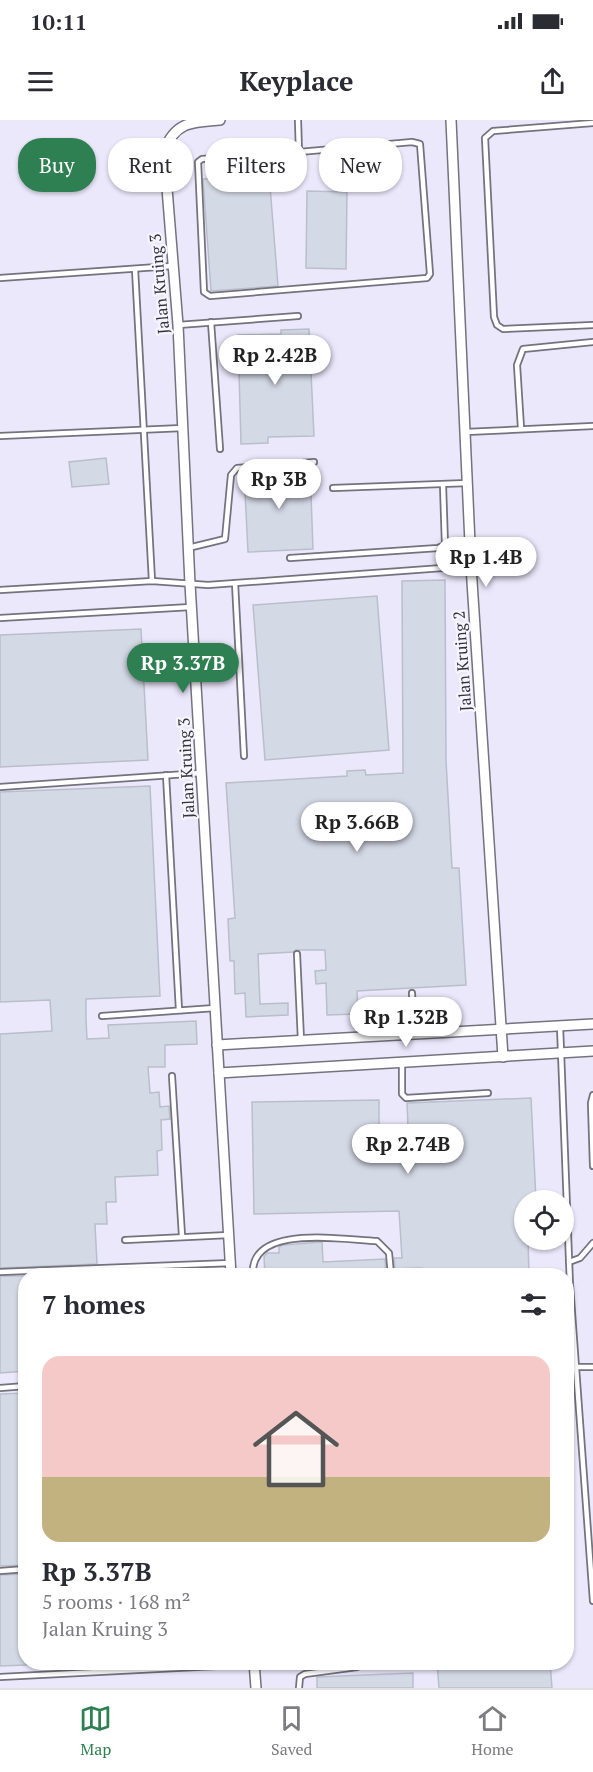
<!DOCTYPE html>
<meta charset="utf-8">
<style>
:root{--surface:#fff;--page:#f7f7f7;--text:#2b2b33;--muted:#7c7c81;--line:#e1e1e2;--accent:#2e8052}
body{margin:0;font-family:"PT Serif",serif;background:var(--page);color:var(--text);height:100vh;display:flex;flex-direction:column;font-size:22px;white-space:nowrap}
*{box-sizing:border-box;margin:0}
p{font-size:20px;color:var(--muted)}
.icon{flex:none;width:33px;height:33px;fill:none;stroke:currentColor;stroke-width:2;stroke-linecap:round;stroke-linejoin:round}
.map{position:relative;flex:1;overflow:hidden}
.sheet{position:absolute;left:18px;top:1148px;width:556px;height:402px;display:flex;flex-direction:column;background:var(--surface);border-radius:24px;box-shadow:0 2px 4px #0004}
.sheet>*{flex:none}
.guide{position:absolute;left:18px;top:18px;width:558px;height:54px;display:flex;gap:12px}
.controls{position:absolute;left:514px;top:1070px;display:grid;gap:12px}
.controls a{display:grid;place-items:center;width:60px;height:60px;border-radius:50%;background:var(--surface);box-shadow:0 2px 4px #0004;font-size:30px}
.price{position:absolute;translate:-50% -51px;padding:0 14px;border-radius:21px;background:#fff;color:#222;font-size:20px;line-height:39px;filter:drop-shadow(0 2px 3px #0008)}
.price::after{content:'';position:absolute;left:50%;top:36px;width:18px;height:14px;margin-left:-9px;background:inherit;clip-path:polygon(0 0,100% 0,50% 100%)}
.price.on{background:var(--accent);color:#fff}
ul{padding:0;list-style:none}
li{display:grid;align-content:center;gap:12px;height:318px;padding:0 24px}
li+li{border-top:2px solid var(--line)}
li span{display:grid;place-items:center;height:186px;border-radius:18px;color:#555}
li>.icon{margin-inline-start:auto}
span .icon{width:108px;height:108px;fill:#fffc;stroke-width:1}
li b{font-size:26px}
h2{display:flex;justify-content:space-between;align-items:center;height:72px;padding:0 24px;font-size:26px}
.tag{padding:0 21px;border-radius:24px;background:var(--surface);box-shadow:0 2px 4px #0004;font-size:21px;line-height:54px}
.tag.on{background:var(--accent);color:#fff}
.status{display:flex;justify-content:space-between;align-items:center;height:42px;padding:0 30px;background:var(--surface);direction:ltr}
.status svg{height:16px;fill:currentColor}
header{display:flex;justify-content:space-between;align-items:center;height:78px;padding:0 24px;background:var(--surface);font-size:27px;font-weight:800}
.dock{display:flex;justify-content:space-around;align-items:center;height:84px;border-top:2px solid var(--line);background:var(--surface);font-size:16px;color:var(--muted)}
.dock a{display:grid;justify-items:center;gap:3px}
.dock .on{color:var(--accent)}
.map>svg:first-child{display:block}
.built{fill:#ece8fc;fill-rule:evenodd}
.building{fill:#d4d9e6;stroke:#b9becb;stroke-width:1.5}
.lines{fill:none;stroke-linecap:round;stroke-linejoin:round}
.lane-casing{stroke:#74727e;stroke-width:8}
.street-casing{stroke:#74727e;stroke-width:12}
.lane{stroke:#fff;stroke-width:4.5}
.street{stroke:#fff;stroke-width:9}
.labels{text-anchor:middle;stroke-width:4.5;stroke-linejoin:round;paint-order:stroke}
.street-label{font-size:16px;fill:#343338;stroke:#f6f4fe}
</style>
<div class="status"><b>10:11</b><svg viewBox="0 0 49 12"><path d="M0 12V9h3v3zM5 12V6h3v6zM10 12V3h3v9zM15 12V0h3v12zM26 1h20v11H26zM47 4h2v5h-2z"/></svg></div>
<header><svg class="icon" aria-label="menu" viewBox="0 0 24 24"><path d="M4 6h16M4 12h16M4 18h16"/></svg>Keyplace<svg class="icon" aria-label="share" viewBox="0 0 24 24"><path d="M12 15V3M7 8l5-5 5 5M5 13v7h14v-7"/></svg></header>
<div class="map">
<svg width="593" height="1568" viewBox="0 0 593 1568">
<rect width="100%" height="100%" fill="#f6f4fe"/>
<!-- built -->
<path class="built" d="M0,0H593V1568H0ZM525,1080H564V1119H525ZM26,1155H567V1542H26Z"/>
<!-- building -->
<g class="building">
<polygon points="269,54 278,166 211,171 203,59"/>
<polygon points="307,71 347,72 346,149 306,148"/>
<polygon points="309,209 314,316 268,317 268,323 241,324 238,215 281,214 281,210"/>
<polygon points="106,338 109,364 72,367 69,342"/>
<polygon points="310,347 313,429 248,432 244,352"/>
<polygon points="445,460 446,640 452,748 459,748 466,865 357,871 358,894 327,895 326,863 316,864 315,851 326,850 325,830 296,830 293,832 258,834 260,884 288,883 288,895 246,897 245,873 235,874 234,841 230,841 228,799 235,798 226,663 347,656 347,651 365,650 366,655 403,653 402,461"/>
<polygon points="377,476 389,630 265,640 253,485"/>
<polygon points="141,509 148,640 0,647 0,515"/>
<polygon points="150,666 160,876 86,879 86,899 87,919 109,918 108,905 196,901 197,924 165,925 165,947 148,947 150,973 159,972 160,987 169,986 170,999 161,1000 162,1030 157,1031 158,1055 115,1057 116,1082 106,1082 107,1104 95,1104 97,1144 0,1148 0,914 52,911 50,880 0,882 0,672"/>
<polygon points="531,978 536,1080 525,1080 525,1119 528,1119 529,1155 421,1155 421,1148 395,1149 394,1138 402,1138 399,1091 254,1094 252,982 379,980 379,1008 408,1007 407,983"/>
<polygon points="322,1122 323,1142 385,1139 386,1155 265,1155 264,1137 267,1133 279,1133 279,1127 283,1125"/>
<polygon points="97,1153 98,1155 39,1155"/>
<polygon points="0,1156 26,1156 26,1251 0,1253"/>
<polygon points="26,1273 26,1445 0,1446 0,1274"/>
<polygon points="26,1454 26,1545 0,1546 0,1455"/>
<polygon points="437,1542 550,1542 552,1568 439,1568"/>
<polygon points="413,1553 413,1568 317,1568 317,1557"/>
</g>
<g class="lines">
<defs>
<g id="lane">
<polyline points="298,0 299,32 202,39 198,42 204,172 210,176 427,158 430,154 420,24 412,22 299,32"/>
<polyline points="593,3 493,11 485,18 494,197 497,205 503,209 593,205"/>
<polyline points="135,149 152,461"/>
<polyline points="0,158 172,146"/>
<polyline points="211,202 220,329"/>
<polyline points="178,205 298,196"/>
<polyline points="521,308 517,245 523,229 593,222"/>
<polyline points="466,312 593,306"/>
<polyline points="0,316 183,308"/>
<polyline points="333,368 468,363"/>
<polyline points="188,428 225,419 231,355 237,348 314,342"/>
<polyline points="290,438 438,428 445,425 443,365"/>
<polyline points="235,463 244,636"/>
<polyline points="0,470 152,461 208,465 470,446"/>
<polyline points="0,498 191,487"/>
<polyline points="166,655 179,890"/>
<polyline points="0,667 201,653"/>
<polyline points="297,834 301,920"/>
<polyline points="412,873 414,914"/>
<polyline points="102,896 215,888"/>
<polyline points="560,906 570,1165 593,1481"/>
<polyline points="402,943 402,974 406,978 488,973"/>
<polyline points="172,956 182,1116"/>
<polyline points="593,975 591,983 593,1046"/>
<polyline points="125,1120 229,1115"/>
<polyline points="569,1142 580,1138 593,1123"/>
<polyline points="0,1152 231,1143"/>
<path d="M253,1155C249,1103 344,1120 377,1121L389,1133L391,1155"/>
<polyline points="575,1247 593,1247"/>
<polyline points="0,1268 26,1266"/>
<polyline points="0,1451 26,1449"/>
<polyline points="0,1557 255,1544"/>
<polyline points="299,1568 300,1557 305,1554 357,1547"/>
</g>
<g id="street">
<path d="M220,0C191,2 175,2 164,31L178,205L190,464L231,1155"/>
<polyline points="451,0 471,446 503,937"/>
<polyline points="217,925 593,904"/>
<polyline points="219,953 593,931"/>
<polyline points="254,1542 256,1568"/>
</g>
</defs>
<!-- lane casing -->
<use href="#lane" class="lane-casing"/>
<!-- street casing -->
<use href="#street" class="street-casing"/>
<!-- lane -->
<use href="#lane" class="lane"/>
<!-- street -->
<use href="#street" class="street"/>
</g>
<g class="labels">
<!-- street labels -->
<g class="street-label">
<text transform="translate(159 164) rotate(-95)" y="6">Jalan Kruing 3</text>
<text transform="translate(462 541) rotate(-94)" y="6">Jalan Kruing 2</text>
<text transform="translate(186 648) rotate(-93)" y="6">Jalan Kruing 3</text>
</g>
</g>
</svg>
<div class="controls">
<a><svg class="icon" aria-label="locate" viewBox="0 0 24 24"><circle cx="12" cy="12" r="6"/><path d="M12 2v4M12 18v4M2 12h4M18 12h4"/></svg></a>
</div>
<b class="price" style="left:275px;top:266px">Rp 2.42B</b>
<b class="price" style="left:279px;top:390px">Rp 3B</b>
<b class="price" style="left:486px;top:468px">Rp 1.4B</b>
<b class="price on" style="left:183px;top:574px">Rp 3.37B</b>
<b class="price" style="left:357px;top:733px">Rp 3.66B</b>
<b class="price" style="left:406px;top:928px">Rp 1.32B</b>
<b class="price" style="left:408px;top:1055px">Rp 2.74B</b>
<div class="guide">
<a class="tag on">Buy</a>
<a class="tag">Rent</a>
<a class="tag">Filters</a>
<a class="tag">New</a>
</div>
<section class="sheet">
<h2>7 homes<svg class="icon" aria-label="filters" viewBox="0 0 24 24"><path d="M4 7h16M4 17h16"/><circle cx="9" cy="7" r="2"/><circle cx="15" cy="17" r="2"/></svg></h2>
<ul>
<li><span style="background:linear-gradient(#f6c9c9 65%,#c2b280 0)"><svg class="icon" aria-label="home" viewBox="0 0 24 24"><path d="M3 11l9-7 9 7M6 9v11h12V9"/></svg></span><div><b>Rp 3.37B</b><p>5 rooms · 168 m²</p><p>Jalan Kruing 3</p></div></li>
</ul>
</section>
</div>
<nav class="dock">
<a class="on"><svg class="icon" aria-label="map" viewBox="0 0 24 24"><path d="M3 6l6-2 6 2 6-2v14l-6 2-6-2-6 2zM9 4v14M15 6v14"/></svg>Map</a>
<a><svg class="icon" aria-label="saved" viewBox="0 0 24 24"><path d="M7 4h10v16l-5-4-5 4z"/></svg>Saved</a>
<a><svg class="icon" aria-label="home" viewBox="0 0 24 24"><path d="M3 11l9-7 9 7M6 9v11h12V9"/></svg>Home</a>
</nav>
